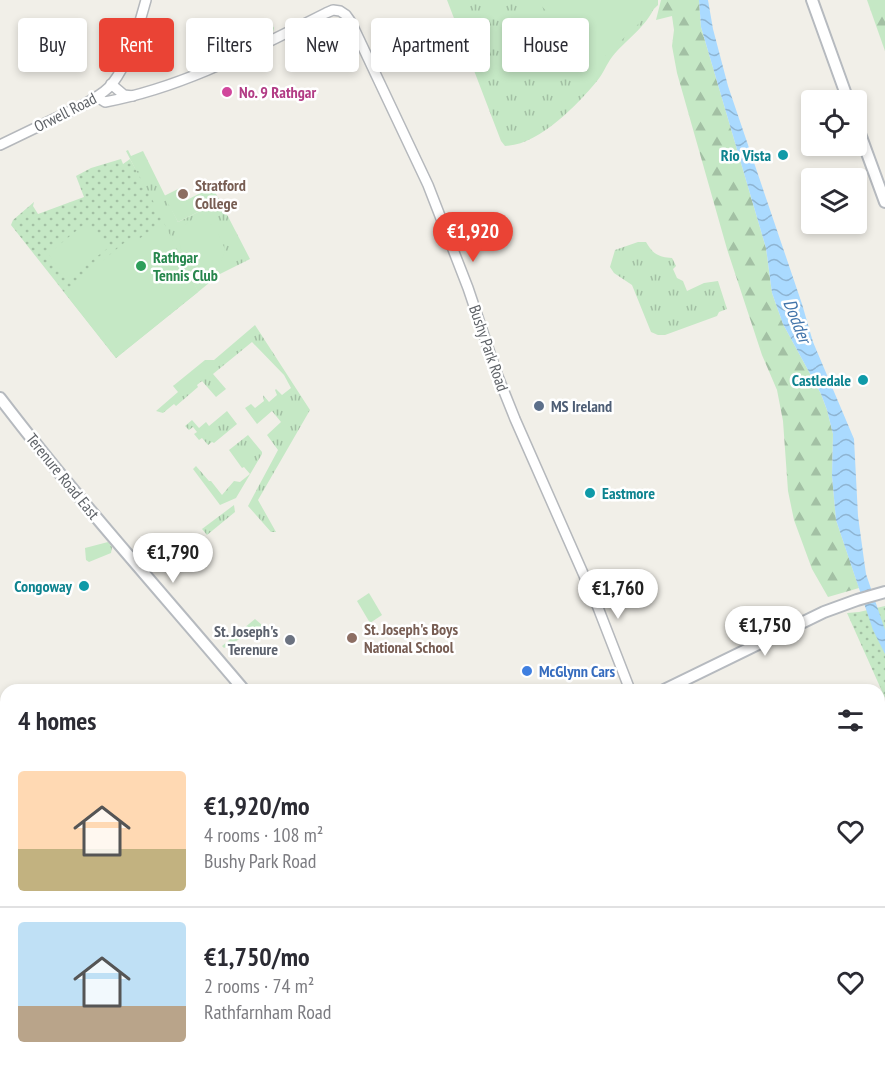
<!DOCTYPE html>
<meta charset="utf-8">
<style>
:root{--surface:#fff;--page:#f2f2f3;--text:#2b2b33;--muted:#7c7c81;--line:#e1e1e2;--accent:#ea4335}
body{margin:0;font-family:"PT Sans Narrow",sans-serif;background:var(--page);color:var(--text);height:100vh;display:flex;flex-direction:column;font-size:22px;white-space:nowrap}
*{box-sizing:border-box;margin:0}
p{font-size:20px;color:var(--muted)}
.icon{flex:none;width:33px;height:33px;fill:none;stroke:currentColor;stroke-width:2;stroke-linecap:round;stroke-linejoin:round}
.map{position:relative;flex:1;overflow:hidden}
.panel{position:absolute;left:0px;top:684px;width:885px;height:384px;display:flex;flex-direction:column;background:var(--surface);border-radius:18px 18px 0 0;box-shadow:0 3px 9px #0003}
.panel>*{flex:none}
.hud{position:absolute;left:18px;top:18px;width:849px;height:54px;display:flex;gap:12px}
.fabs{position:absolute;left:801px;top:90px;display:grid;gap:12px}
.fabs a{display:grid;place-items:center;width:66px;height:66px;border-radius:6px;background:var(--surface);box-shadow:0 3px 9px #0003;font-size:30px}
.price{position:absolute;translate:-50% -51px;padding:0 14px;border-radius:21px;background:#fff;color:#222;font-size:20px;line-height:39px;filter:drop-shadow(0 2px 3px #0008)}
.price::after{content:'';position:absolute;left:50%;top:36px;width:18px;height:14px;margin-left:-9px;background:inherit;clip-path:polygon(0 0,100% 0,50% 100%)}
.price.current{background:var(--accent);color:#fff}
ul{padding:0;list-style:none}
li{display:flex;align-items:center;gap:18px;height:150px;padding:0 18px}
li+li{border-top:2px solid var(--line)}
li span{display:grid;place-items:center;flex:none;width:168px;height:120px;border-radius:6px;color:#555}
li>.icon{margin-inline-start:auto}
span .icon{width:72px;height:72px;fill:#fffc;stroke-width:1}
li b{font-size:26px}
h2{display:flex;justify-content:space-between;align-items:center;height:72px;padding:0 18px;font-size:26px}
.pill{padding:0 21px;border-radius:6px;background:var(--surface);box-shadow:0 3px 9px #0003;font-size:21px;line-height:54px}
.pill.current{background:var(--accent);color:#fff}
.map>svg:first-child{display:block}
.grass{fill:url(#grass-tufts)}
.forest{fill:url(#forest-firs)}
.park{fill:url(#park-dots)}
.pitch{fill:#c5e8c5}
.water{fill:url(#water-waves)}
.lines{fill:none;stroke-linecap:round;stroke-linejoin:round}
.tertiary-casing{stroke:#b5b8bc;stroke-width:12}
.secondary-casing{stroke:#b6babf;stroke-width:14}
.tertiary{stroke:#fff;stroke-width:9}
.secondary{stroke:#fff;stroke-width:10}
.hotel-dot{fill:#d1479c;stroke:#fff;stroke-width:2}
.culture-dot{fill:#0f9aa8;stroke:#fff;stroke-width:2}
.education-dot{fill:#8d6e63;stroke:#fff;stroke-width:2}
.leisure-dot{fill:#2e9e5b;stroke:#fff;stroke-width:2}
.service-dot{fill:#5c6f8a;stroke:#fff;stroke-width:2}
.worship-dot{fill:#6b7280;stroke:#fff;stroke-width:2}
.shop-dot{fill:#3f7fe0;stroke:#fff;stroke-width:2}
.labels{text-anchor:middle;stroke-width:5;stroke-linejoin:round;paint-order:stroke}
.hotel-label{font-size:16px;font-weight:bold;fill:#b23c85;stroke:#fff;text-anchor:start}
.street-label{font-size:16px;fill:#5f6368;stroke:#fff}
.culture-label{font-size:16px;font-weight:bold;fill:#0d838f;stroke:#fff;text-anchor:end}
.education-label{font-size:16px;font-weight:bold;fill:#785e54;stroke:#fff;text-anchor:start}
.leisure-label{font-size:16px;font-weight:bold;fill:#27864d;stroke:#fff;text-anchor:start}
.service-label{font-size:16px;font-weight:bold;fill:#4e5e75;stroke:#fff;text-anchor:start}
.worship-label{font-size:16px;font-weight:bold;fill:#5b616d;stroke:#fff;text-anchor:end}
.shop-label{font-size:16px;font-weight:bold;fill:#366cbe;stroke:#fff;text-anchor:start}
.water-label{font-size:18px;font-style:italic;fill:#4174aa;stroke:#fff}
</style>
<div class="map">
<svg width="885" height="1068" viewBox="0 0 885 1068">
<defs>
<pattern id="grass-tufts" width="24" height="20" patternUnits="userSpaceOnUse" patternTransform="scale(1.5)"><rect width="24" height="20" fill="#c5e8c5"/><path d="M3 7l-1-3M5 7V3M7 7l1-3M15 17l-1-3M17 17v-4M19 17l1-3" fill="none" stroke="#a3c0a4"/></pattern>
<pattern id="forest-firs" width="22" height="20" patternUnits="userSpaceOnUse" patternTransform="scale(1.5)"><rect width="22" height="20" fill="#c5e8c5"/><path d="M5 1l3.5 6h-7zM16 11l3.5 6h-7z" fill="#a3c0a4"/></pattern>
<pattern id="park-dots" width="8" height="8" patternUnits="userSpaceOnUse" patternTransform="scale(1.5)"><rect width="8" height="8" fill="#c5e8c5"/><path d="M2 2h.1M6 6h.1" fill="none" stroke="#a3c0a4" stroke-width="1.8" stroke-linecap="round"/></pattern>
<pattern id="water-waves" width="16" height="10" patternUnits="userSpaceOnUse" patternTransform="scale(1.5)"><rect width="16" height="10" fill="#aadaff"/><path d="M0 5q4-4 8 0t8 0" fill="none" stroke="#8eb4d2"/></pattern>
</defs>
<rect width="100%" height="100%" fill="#f1efe8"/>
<!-- grass -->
<g class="grass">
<path d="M447,0H657C651,24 627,38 612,57C606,65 603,74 597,81C576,106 539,145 505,146L501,141Z"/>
<polygon points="265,19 269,19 274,28 273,32 247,45 242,34 235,27 241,24 244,30"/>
<polygon points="128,150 131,156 143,151 178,222 220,201 250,259 220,274 198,292 126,151"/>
<path d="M638,242H646C653,254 658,257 672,258L676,266L673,269L677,278L683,281L687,291L704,283L718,281L727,309L719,312L717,316L665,335H658L651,332L632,285L614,273L610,267L615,250Z"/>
<polygon points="255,325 310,410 258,500 276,532 271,532 248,506 278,450 267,435 281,422 272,411 257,424 245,408 251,404 255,408 264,401 263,395 269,402 277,395 275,390 276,389 282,395 291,388 284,375 252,342 213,374 226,389 216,397 202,381 197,385 198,387 176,406 174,404 163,413 156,411 178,392 173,386 205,360 214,360"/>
<polygon points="227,411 237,424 214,443 212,442 208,445 202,438 199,440 194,434 197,432 193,427 189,430 185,426 192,420 199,428 206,422 209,426"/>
<polygon points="248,435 262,452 262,454 236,498 220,505 193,469 196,466 209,481 211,481 222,495 234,481 240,482 250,474 244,467 242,468 229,450"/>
<polygon points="234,505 235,512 207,535 202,529"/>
<polygon points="108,542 112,547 111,553 89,562 86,560 85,548"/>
<polygon points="255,619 262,625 261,627 224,648 222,646"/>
</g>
<!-- forest -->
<g class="forest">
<polygon points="661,0 699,0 701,27 766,248 772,293 783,324 821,394 827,410 833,434 832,476 836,520 859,588 828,597 812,569 794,520 788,491 783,421 777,390 762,355 727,249 677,73 672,46 674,30 672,16 656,20"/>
<polygon points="867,0 885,0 885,51"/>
</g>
<!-- park -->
<g class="park">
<polygon points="121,159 123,164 130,159 153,201 198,292 116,358 11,225 13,220 34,202 33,206 38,214 84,197 76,176 91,168"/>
<polygon points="885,606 885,698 847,613 859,612"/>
<rect x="44" y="1062" width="44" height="6"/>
<polygon points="561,1062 651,1062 663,1068 557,1068"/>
</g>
<!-- pitch -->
<g class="pitch">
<polygon points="536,0 658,0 658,5 596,65"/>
<polygon points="212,187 220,201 178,222 164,196 180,188 187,200"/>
<path d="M194,219C215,220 217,232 225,249C214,306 152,239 194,219Z"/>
<polygon points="163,221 198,292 116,358 64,292 135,234 139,239"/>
<polygon points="87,222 108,248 68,279 48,254"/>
<polygon points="369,593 382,615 370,623 357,601"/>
<polygon points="0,895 6,896 6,959 3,959 0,977"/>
</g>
<!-- water -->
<polygon class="water" points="699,0 708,0 713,29 728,86 802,304 813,342 854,439 858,516 864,560 866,574 885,630 885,654 873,630 836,520 832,476 833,434 827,410 821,394 783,324 772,293 766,248 701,27"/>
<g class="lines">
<defs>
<g id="tertiary">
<polyline points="111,84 124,95 133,96"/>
<path d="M97,97L105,102C185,87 254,49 326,13L333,10L340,11L346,15L351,22L428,185L468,288L497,374L515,419L597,605L630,690"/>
<path d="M0,145L85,104C94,98 105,93 112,84C130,61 138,28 146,0"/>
</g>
<g id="secondary">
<polyline points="812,0 848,100"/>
<polyline points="856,123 885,202"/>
<path d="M0,398C77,499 162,593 244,690"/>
<polyline points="664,690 824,612 857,600 885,592"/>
<polyline points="0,800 6,799"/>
<polyline points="385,1062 385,1068"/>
<polyline points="795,1062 807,1068"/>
</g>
</defs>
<!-- tertiary casing -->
<use href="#tertiary" class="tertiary-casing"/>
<!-- secondary casing -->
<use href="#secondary" class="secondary-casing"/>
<!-- tertiary -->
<use href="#tertiary" class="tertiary"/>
<!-- secondary -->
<use href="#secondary" class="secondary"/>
</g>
<!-- markers -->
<circle class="hotel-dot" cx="227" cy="92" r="6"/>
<g class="culture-dot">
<circle cx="783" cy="155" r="6"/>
<circle cx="863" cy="380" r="6"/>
<circle cx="590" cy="493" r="6"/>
<circle cx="84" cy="586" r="6"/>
</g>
<g class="education-dot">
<circle cx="183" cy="194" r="6"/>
<circle cx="352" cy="638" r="6"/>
</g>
<circle class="leisure-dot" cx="141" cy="266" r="6"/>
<circle class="service-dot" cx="539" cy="406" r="6"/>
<circle class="worship-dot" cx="290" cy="640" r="6"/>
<circle class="shop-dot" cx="527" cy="671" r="6"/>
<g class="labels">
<!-- hotel labels -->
<g class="hotel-label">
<text x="239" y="98">No. 9 Rathgar</text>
</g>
<!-- street labels -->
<g class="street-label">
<text transform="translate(65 112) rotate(-27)" y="6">Orwell Road</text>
<text transform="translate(489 348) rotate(71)" y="6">Bushy Park Road</text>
<text transform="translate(63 476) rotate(51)" y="6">Terenure Road East</text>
</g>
<!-- culture labels -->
<g class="culture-label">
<text x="771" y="161">Rio Vista</text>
<text x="851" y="386">Castledale</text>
<text x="602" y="499" text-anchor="start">Eastmore</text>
<text x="72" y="592">Congoway</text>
</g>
<!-- education labels -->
<g class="education-label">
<text x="195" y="191">Stratford<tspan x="195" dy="18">College</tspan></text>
<text x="364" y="635">St. Joseph's Boys<tspan x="364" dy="18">National School</tspan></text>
</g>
<!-- leisure labels -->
<g class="leisure-label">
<text x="153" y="263">Rathgar<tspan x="153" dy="18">Tennis Club</tspan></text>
</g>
<!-- service labels -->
<g class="service-label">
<text x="551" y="412">MS Ireland</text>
</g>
<!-- worship labels -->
<g class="worship-label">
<text x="278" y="637">St. Joseph's<tspan x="278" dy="18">Terenure</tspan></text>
</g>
<!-- shop labels -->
<g class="shop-label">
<text x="539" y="677">McGlynn Cars</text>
</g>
<!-- water labels -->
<g class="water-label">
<text transform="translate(797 321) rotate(68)" y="6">Dodder</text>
</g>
</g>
</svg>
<div class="fabs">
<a><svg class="icon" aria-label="locate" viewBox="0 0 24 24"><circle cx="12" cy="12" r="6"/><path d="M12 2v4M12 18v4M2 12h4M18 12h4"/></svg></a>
<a><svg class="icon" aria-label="layers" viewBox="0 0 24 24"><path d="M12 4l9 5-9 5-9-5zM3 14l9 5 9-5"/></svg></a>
</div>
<b class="price current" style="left:473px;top:263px">€1,920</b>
<b class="price" style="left:173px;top:584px">€1,790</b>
<b class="price" style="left:618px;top:620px">€1,760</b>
<b class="price" style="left:765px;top:657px">€1,750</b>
<div class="hud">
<a class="pill">Buy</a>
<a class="pill current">Rent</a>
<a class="pill">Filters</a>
<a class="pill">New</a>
<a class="pill">Apartment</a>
<a class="pill">House</a>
</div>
<section class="panel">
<h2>4 homes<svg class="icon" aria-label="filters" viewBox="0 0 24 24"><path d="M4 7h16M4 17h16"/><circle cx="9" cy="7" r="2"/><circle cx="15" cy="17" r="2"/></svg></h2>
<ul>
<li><span style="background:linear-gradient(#ffd9b3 65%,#c2b280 0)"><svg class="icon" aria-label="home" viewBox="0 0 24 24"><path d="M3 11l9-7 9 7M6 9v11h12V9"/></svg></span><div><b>€1,920/mo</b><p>4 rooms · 108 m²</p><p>Bushy Park Road</p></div><svg class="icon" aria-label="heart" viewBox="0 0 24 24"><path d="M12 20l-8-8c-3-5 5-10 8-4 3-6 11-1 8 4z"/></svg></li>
<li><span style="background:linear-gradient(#bfe0f5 70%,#b9a48a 0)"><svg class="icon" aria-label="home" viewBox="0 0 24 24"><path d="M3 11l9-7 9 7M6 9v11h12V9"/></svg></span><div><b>€1,750/mo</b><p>2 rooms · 74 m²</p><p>Rathfarnham Road</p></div><svg class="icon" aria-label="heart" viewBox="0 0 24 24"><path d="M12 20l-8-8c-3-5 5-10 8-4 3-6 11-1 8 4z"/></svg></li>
</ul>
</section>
</div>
